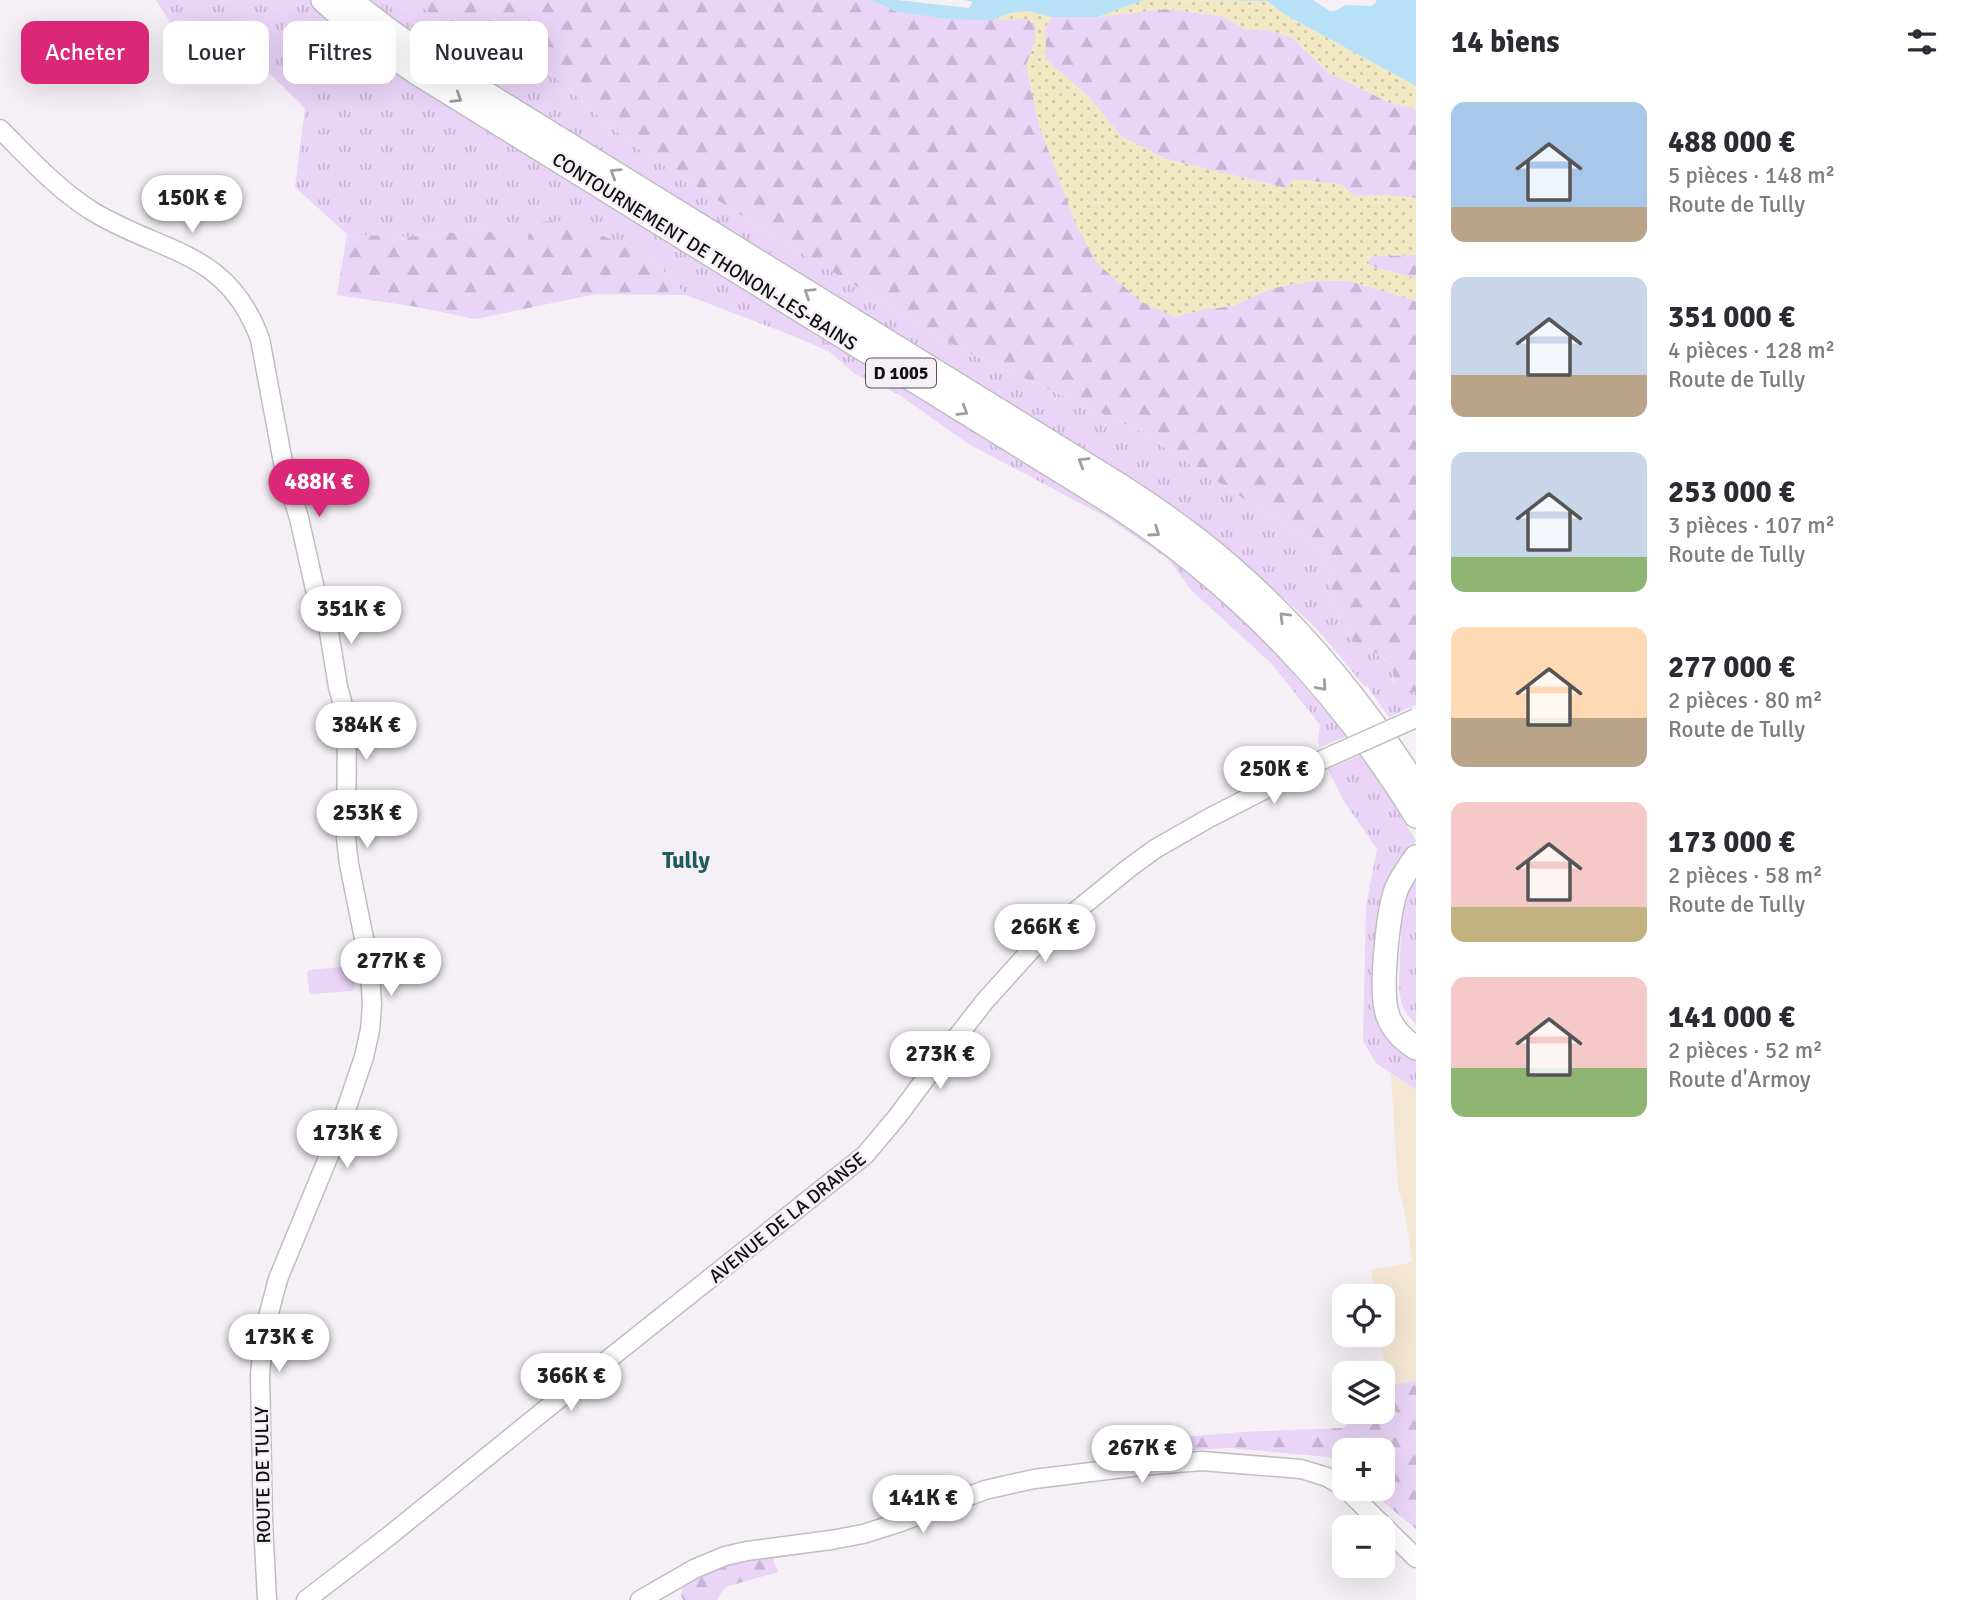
<!DOCTYPE html>
<html lang="fr">
<meta charset="utf-8">
<style>
:root{--surface:#fff;--page:#f7f7f7;--text:#2b2b33;--muted:#7c7c81;--accent:#db2777}
body{margin:0;font-family:Signika,sans-serif;background:var(--page);color:var(--text);height:100vh;display:flex;flex-direction:column;font-size:26px;white-space:nowrap}
*{box-sizing:border-box;margin:0}
p{font-size:23px;color:var(--muted)}
.icon{flex:none;width:38px;height:38px;fill:none;stroke:currentColor;stroke-width:2;stroke-linecap:round;stroke-linejoin:round}
.map{position:relative;flex:1;overflow:hidden}
.sheet{display:flex;flex-direction:column;background:var(--surface);width:560px}
.sheet>*{flex:none}
.hud{position:absolute;left:21px;top:21px;width:665px;height:63px;display:flex;gap:14px}
.controls{position:absolute;left:1332px;top:1284px;display:grid;gap:14px}
.controls a{display:grid;place-items:center;width:63px;height:63px;border-radius:14px;background:var(--surface);box-shadow:0 7px 28px #0002;font-size:35px}
.price{position:absolute;translate:-50% -60px;padding:0 16px;border-radius:24px;background:#fff;color:#222;font-size:23px;line-height:46px;filter:drop-shadow(0 2px 4px #0008)}
.price::after{content:'';position:absolute;left:50%;top:42px;width:21px;height:16px;margin-left:-10px;background:inherit;clip-path:polygon(0 0,100% 0,50% 100%)}
.price.current{background:var(--accent);color:#fff}
ul{padding:0;list-style:none}
li{display:flex;align-items:center;gap:21px;height:175px;padding:0 35px}
li span{display:grid;place-items:center;flex:none;width:196px;height:140px;border-radius:14px;color:#555}
li>.icon{margin-inline-start:auto}
span .icon{width:84px;height:84px;fill:#fffc;stroke-width:1}
li b{font-size:30px}
h2{display:flex;justify-content:space-between;align-items:center;height:84px;padding:0 35px;font-size:30px}
.chip{padding:0 24px;border-radius:14px;background:var(--surface);box-shadow:0 7px 28px #0002;font-size:24px;line-height:63px}
.chip.current{background:var(--accent);color:#fff}
main{display:flex;flex:1;min-height:0}
.map>svg:first-child{display:block}
.commercial{fill:#f4e6d3}
.grass{fill:url(#grass-tufts)}
.forest{fill:url(#forest-firs)}
.sand{fill:url(#sand-dots)}
.pitch{fill:#ead4f7}
.water{fill:#b7e1f6}
.lines{fill:none;stroke-linecap:round;stroke-linejoin:round}
.secondary-casing{stroke:#c1bdc3;stroke-width:21}
.highway-casing{stroke:#c1bdc3;stroke-width:26}
.secondary{stroke:#fff;stroke-width:18}
.highway{stroke:#fff;stroke-width:23}
.secondary-bridge-casing{stroke:#c1bdc3;stroke-width:21;stroke-linecap:butt}
.secondary-bridge{stroke:#fff;stroke-width:18}
.oneway{stroke:#9f9f9f}
.labels{text-anchor:middle;stroke-width:5;stroke-linejoin:round;paint-order:stroke}
.shield{fill:#f4f0f6;stroke:#545255;stroke-width:2}
.shield-label{font-size:18px;font-weight:bold;fill:#0f0e10}
.street-label{font-size:19px;fill:#0f0e10;stroke:#f4f0f6}
.quarter-label{font-size:23px;font-weight:bold;fill:#1f5a5f;stroke:#f4f0f6}
</style>
<main>
<div class="map">
<svg width="1416" height="1600" viewBox="0 0 1416 1600">
<defs>
<pattern id="grass-tufts" width="24" height="20" patternUnits="userSpaceOnUse" patternTransform="scale(1.75)"><rect width="24" height="20" fill="#ead4f7"/><path d="M3 7l-1-3M5 7V3M7 7l1-3M15 17l-1-3M17 17v-4M19 17l1-3" fill="none" stroke="#c8b5d3"/></pattern>
<pattern id="forest-firs" width="22" height="20" patternUnits="userSpaceOnUse" patternTransform="scale(1.75)"><rect width="22" height="20" fill="#ead4f7"/><path d="M5 1l3.5 6h-7zM16 11l3.5 6h-7z" fill="#c8b5d3"/></pattern>
<pattern id="sand-dots" width="8" height="8" patternUnits="userSpaceOnUse" patternTransform="scale(1.75)"><rect width="8" height="8" fill="#f2e8c3"/><path d="M2 2h.1M6 6h.1" fill="none" stroke="#cec6a6" stroke-width="1.8" stroke-linecap="round"/></pattern>
</defs>
<rect width="100%" height="100%" fill="#f4f0f6"/>
<!-- commercial -->
<polygon class="commercial" points="1391,1074 1416,1090 1416,1381 1388,1386 1380,1335 1382,1335 1382,1297 1375,1297 1371,1270 1413,1262 1404,1209 1398,1188"/>
<!-- grass -->
<g class="grass">
<polygon points="156,0 310,0 367,51 1165,549 1252,626 1347,736 1319,748 1318,741 1320,725 1272,664 1192,591 1168,559 1106,517 967,443 898,394 855,374 830,352 791,335 686,295 648,254 527,244 482,230 407,237 347,234 295,187 305,108 271,75 183,27 176,32"/>
<path d="M363,0H413L444,24L492,55L529,62L548,71L631,144L778,239L964,351L1136,429L1325,551C1329,573 1334,612 1345,630C1356,648 1386,655 1391,666C1393,670 1393,678 1393,682L1410,693L1416,692V705L1389,717L1367,686L1365,687L1318,630L1286,600L1181,516L448,62Z"/>
<polygon points="1361,755 1381,784 1416,841 1403,857 1374,989 1416,1058 1416,1090 1376,1063 1363,1041 1366,906 1377,849 1343,800 1328,769"/>
<path d="M1416,873V1024C1403,1013 1400,1002 1399,985L1402,910L1404,896Z"/>
</g>
<!-- forest -->
<g class="forest">
<path d="M413,0H870L898,12L950,19H1029L1035,26V42L1026,65L1206,309L1233,306L1273,288L1313,281H1350L1416,301V692L1410,693L1399,691C1391,679 1395,674 1391,666C1385,654 1365,650 1355,642C1334,625 1330,577 1325,551L1136,429L964,351L778,239L631,144L548,71L529,62L492,55L444,24Z"/>
<polygon points="1165,9 1222,16 1247,30 1267,30 1291,37 1329,73 1390,103 1416,109 1416,198 1388,195 1355,196 1340,184 1286,188 1166,159 1121,136 1089,97 1046,60 1045,29 1051,17 1098,17"/>
<polygon points="565,221 648,254 686,295 596,294 476,319 411,306 337,295 347,234 407,237 482,230 527,243 533,222"/>
<polygon points="1416,255 1416,278 1370,266 1368,261 1372,256"/>
<polygon points="1416,1381 1416,1529 1368,1489 1382,1489 1382,1451 1344,1451 1344,1469 1329,1457 1229,1448 1159,1452 1159,1439 1242,1432 1343,1428 1360,1412 1382,1412 1383,1391 1388,1386"/>
<polygon points="772,1556 778,1572 725,1587 717,1600 683,1600 681,1595 683,1583 718,1565 747,1559"/>
</g>
<!-- sand -->
<g class="sand">
<polygon points="1144,0 1267,1 1284,14 1416,86 1416,109 1390,103 1329,73 1291,37 1267,30 1247,30 1222,16 1165,9 1098,17"/>
<polygon points="1028,11 1051,17 1045,29 1046,60 1089,97 1121,136 1166,159 1285,188 1294,179 1340,184 1355,196 1388,195 1416,198 1416,255 1372,256 1368,261 1370,266 1416,278 1416,301 1350,281 1313,281 1273,288 1233,306 1206,309 1174,317 1140,301 1097,263 1077,227 1039,126 1026,65 1035,42 1035,26 1028,19 993,20 1010,13"/>
</g>
<!-- pitch -->
<polygon class="pitch" points="350,966 353,968 355,988 352,991 311,994 309,992 307,972 309,970"/>
<!-- water -->
<g class="water">
<polygon points="870,0 897,0 969,8 972,2 965,0 1144,0 1098,17 1051,17 1028,11 1010,13 993,20 948,19 898,12"/>
<polygon points="1194,0 1313,0 1330,11 1335,11 1346,5 1371,6 1377,2 1375,0 1416,0 1416,86 1284,14 1267,1"/>
</g>
<g class="lines">
<defs>
<g id="secondary">
<path d="M0,129C29,158 57,189 92,211C162,254 227,249 260,339L285,473L299,518L317,598L328,626L338,687L347,720L346,838L349,864L370,968L372,1005L370,1030L364,1057L337,1136"/>
<polyline points="1346,1489 1416,1558"/>
<polyline points="267,1600 263,1522 260,1375 264,1332 278,1279 330,1153"/>
<polyline points="306,1600 389,1536 561,1397 865,1155 897,1117 949,1047 985,1001 1031,950 1054,929 1129,868 1155,849 1209,818 1324,759"/>
<polyline points="640,1600 694,1569 725,1556 747,1551 831,1540 863,1534 898,1523 985,1490 1034,1479 1140,1466 1202,1461 1301,1469 1327,1477 1344,1487"/>
</g>
<g id="highway">
<path d="M323,0L361,34L417,73L1109,501C1235,582 1338,689 1416,816"/>
<path d="M350,0L387,29L424,55L1121,486C1160,511 1198,538 1233,569C1305,632 1364,705 1416,786"/>
<path d="M1416,857C1408,868 1401,878 1396,890C1388,914 1379,993 1388,1016C1393,1030 1403,1040 1416,1048"/>
</g>
</defs>
<!-- secondary casing -->
<use href="#secondary" class="secondary-casing"/>
<!-- highway casing -->
<use href="#highway" class="highway-casing"/>
<!-- secondary -->
<use href="#secondary" class="secondary"/>
<!-- highway -->
<use href="#highway" class="highway"/>
<defs>
<polyline id="secondary-bridge" points="1324,759 1416,718"/>
</defs>
<!-- secondary-bridge casing -->
<use href="#secondary-bridge" class="secondary-bridge-casing"/>
<!-- secondary-bridge -->
<use href="#secondary-bridge" class="secondary-bridge"/>
</g>
<!-- one-way arrows -->
<defs><path id="oneway-chevron" d="M-2-3.5L2.5 0L-2 3.5" fill="none" stroke-width="1.6" stroke-linecap="round" stroke-linejoin="round" transform="scale(1.75)"/></defs>
<g class="oneway">
<use href="#oneway-chevron" transform="translate(457 98) rotate(32)"/>
<use href="#oneway-chevron" transform="translate(615 173) rotate(-148)"/>
<use href="#oneway-chevron" transform="translate(809 293) rotate(-148)"/>
<use href="#oneway-chevron" transform="translate(963 411) rotate(32)"/>
<use href="#oneway-chevron" transform="translate(1083 462) rotate(-148)"/>
<use href="#oneway-chevron" transform="translate(1155 532) rotate(35)"/>
<use href="#oneway-chevron" transform="translate(1284 617) rotate(-135)"/>
<use href="#oneway-chevron" transform="translate(1322 686) rotate(49)"/>
</g>
<g class="labels">
<!-- shield labels -->
<rect class="shield" x="866" y="358.5" width="70" height="29" rx="5"/>
<g class="shield-label">
<text x="901" y="379">D 1005</text>
</g>
<!-- street labels -->
<g class="street-label">
<text transform="translate(705 251) rotate(32)" y="7">CONTOURNEMENT DE THONON-LES-BAINS</text>
<text transform="translate(787 1217) rotate(-39)" y="7">AVENUE DE LA DRANSE</text>
<text transform="translate(262 1475) rotate(-91)" y="7">ROUTE DE TULLY</text>
</g>
<!-- quarter labels -->
<g class="quarter-label">
<text x="686" y="868">Tully</text>
</g>
</g>
</svg>
<div class="controls">
<a><svg class="icon" aria-label="locate" viewBox="0 0 24 24"><circle cx="12" cy="12" r="6"/><path d="M12 2v4M12 18v4M2 12h4M18 12h4"/></svg></a>
<a><svg class="icon" aria-label="layers" viewBox="0 0 24 24"><path d="M12 4l9 5-9 5-9-5zM3 14l9 5 9-5"/></svg></a>
<a>+</a>
<a>−</a>
</div>
<b class="price" style="left:192px;top:235px">150K €</b>
<b class="price current" style="left:319px;top:519px">488K €</b>
<b class="price" style="left:351px;top:646px">351K €</b>
<b class="price" style="left:366px;top:762px">384K €</b>
<b class="price" style="left:1274px;top:806px">250K €</b>
<b class="price" style="left:367px;top:850px">253K €</b>
<b class="price" style="left:1045px;top:964px">266K €</b>
<b class="price" style="left:391px;top:998px">277K €</b>
<b class="price" style="left:940px;top:1091px">273K €</b>
<b class="price" style="left:347px;top:1170px">173K €</b>
<b class="price" style="left:279px;top:1374px">173K €</b>
<b class="price" style="left:571px;top:1413px">366K €</b>
<b class="price" style="left:1142px;top:1485px">267K €</b>
<b class="price" style="left:923px;top:1535px">141K €</b>
<div class="hud">
<a class="chip current">Acheter</a>
<a class="chip">Louer</a>
<a class="chip">Filtres</a>
<a class="chip">Nouveau</a>
</div>
</div>
<section class="sheet">
<h2>14 biens<svg class="icon" aria-label="filters" viewBox="0 0 24 24"><path d="M4 7h16M4 17h16"/><circle cx="9" cy="7" r="2"/><circle cx="15" cy="17" r="2"/></svg></h2>
<ul>
<li><span style="background:linear-gradient(#a9c7e8 75%,#b9a48a 0)"><svg class="icon" aria-label="home" viewBox="0 0 24 24"><path d="M3 11l9-7 9 7M6 9v11h12V9"/></svg></span><div><b>488 000 €</b><p>5 pièces · 148 m²</p><p>Route de Tully</p></div></li>
<li><span style="background:linear-gradient(#c9d6e8 70%,#b9a48a 0)"><svg class="icon" aria-label="home" viewBox="0 0 24 24"><path d="M3 11l9-7 9 7M6 9v11h12V9"/></svg></span><div><b>351 000 €</b><p>4 pièces · 128 m²</p><p>Route de Tully</p></div></li>
<li><span style="background:linear-gradient(#c9d6e8 75%,#8fb573 0)"><svg class="icon" aria-label="home" viewBox="0 0 24 24"><path d="M3 11l9-7 9 7M6 9v11h12V9"/></svg></span><div><b>253 000 €</b><p>3 pièces · 107 m²</p><p>Route de Tully</p></div></li>
<li><span style="background:linear-gradient(#ffd9b3 65%,#b9a48a 0)"><svg class="icon" aria-label="home" viewBox="0 0 24 24"><path d="M3 11l9-7 9 7M6 9v11h12V9"/></svg></span><div><b>277 000 €</b><p>2 pièces · 80 m²</p><p>Route de Tully</p></div></li>
<li><span style="background:linear-gradient(#f6c9c9 75%,#c2b280 0)"><svg class="icon" aria-label="home" viewBox="0 0 24 24"><path d="M3 11l9-7 9 7M6 9v11h12V9"/></svg></span><div><b>173 000 €</b><p>2 pièces · 58 m²</p><p>Route de Tully</p></div></li>
<li><span style="background:linear-gradient(#f6c9c9 65%,#8fb573 0)"><svg class="icon" aria-label="home" viewBox="0 0 24 24"><path d="M3 11l9-7 9 7M6 9v11h12V9"/></svg></span><div><b>141 000 €</b><p>2 pièces · 52 m²</p><p>Route d'Armoy</p></div></li>
</ul>
</section>
</main>
